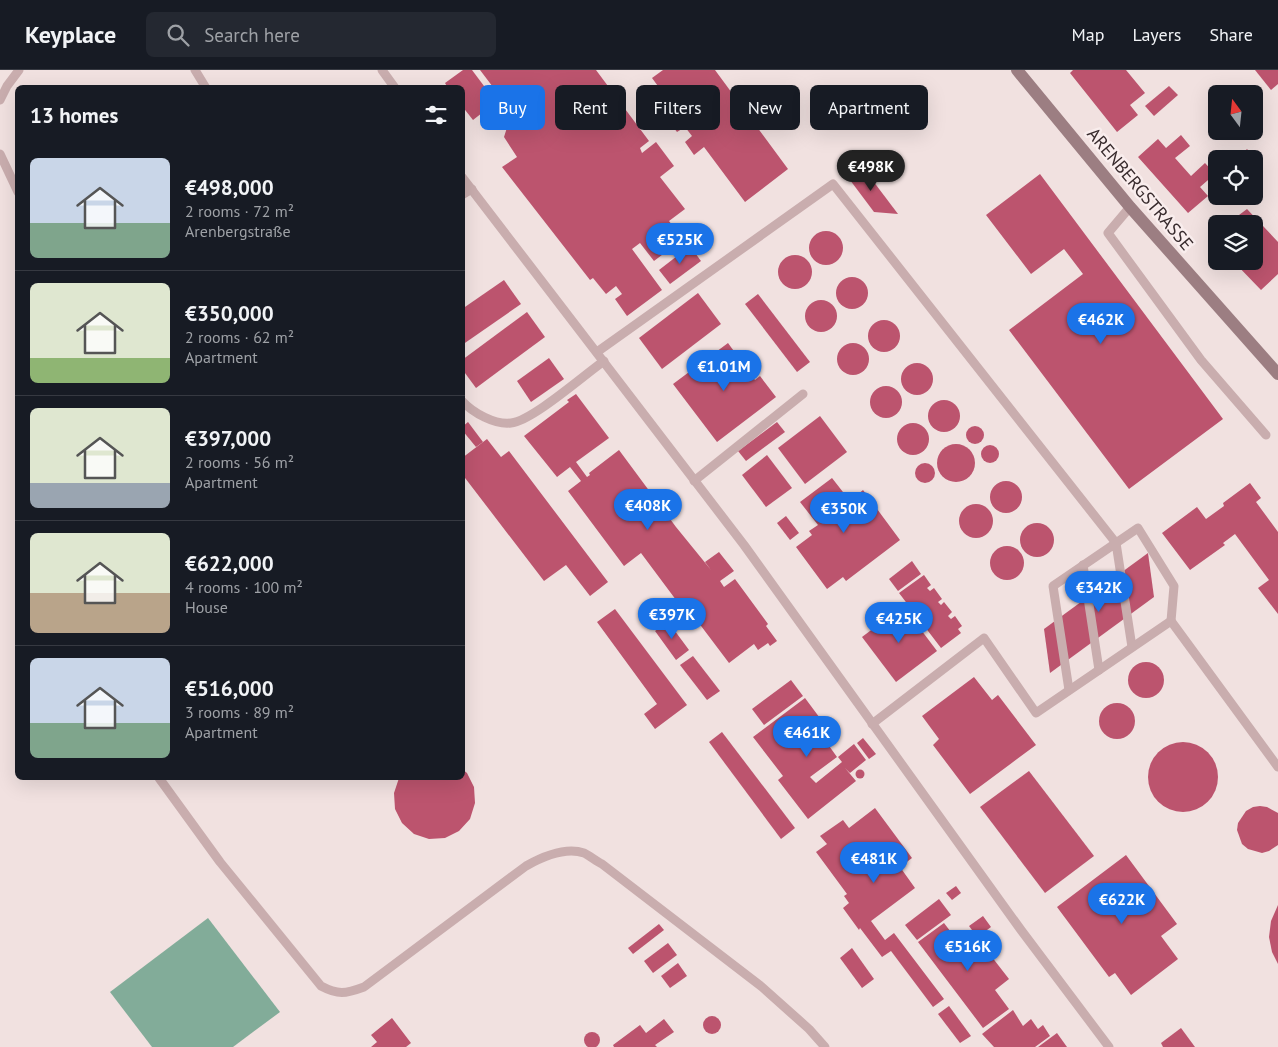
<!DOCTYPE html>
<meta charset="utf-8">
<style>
:root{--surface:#171b24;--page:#242831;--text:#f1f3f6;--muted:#9ea1a6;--line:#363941;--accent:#1a73e8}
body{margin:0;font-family:"PT Sans",sans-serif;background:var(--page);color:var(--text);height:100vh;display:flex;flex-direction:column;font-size:19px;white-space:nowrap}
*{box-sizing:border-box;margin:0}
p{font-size:16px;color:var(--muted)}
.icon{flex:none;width:28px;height:28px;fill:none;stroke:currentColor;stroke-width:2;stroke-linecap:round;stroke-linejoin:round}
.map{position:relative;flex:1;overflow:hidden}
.side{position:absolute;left:15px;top:15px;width:450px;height:695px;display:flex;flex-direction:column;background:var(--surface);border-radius:8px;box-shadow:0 5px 20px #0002}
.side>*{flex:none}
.banner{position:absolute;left:480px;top:15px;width:475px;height:45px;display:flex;gap:10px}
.needle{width:32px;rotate:345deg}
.fabs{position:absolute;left:1208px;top:15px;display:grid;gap:10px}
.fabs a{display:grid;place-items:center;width:55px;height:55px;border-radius:8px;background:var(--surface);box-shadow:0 5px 20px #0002;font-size:25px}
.price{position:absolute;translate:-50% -42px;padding:0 11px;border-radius:18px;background:var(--accent);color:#fff;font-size:16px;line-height:32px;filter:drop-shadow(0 1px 2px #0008)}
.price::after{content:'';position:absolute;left:50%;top:30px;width:15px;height:11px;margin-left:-8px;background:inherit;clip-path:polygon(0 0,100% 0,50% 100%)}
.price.on{background:#222;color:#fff}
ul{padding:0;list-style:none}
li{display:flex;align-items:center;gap:15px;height:125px;padding:0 15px}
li+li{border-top:1px solid var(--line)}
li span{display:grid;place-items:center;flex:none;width:140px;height:100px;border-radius:8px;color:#555}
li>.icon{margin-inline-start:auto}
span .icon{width:60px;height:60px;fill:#fffc;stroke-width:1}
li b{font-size:21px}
h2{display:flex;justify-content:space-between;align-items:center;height:60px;padding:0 15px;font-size:21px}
.tag{padding:0 18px;border-radius:8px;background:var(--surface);box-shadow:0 5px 20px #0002;font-size:18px;line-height:45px}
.tag.on{background:var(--accent);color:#fff}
header{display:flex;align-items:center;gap:30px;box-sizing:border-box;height:70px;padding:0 25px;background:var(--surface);border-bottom:1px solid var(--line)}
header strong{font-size:24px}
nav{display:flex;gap:28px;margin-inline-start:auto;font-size:18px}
.search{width:350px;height:45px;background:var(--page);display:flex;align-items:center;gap:12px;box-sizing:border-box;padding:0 18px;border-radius:8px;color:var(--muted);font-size:19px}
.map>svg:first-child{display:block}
.water{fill:#82ac99}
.building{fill:#bc546e}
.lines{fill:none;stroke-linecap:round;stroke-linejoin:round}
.lane{stroke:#c9adae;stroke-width:9}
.secondary{stroke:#9c7e82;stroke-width:12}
.labels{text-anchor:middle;stroke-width:5;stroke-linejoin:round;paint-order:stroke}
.street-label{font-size:18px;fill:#382b2d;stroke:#f9eded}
</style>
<header>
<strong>Keyplace</strong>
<div class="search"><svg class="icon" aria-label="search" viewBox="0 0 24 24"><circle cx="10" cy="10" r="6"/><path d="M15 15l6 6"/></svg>Search here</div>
<nav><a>Map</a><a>Layers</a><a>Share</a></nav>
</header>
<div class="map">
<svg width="1278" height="977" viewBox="0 0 1278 977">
<rect width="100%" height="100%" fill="#f1e1e0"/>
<!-- water -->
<polygon class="water" points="208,848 280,942 233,977 152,977 110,922"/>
<!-- building -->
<g class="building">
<polygon points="463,0 472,0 496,32 473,50 462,36 462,18 448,18 445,13"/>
<polygon points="480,0 596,0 649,71 640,78 642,83 656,72 674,96 660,107 685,139 669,151 683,169 654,191 640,173 632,179 662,220 627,246 615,229 622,224 616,216 606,224 593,208 590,210 502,97 517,87 504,67 512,42"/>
<polygon points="663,0 715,0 788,99 745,132 704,77 694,85 685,72 692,66 685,57 677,62 670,53 680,46 652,8"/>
<polygon points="1073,0 1126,0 1145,23 1130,35 1138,45 1117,62 1070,3"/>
<polygon points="1255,0 1278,0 1278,14 1271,20"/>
<polygon points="1169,16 1178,25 1154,46 1145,36"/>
<polygon points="1181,65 1190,76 1175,88 1191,106 1205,93 1215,104 1200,117 1208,126 1188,143 1138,87 1158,69 1166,78"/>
<polygon points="1247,79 1257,90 1254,93 1254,89 1237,89"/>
<polygon points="861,95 898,144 874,142 847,106"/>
<polygon points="1040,104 1223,349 1129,419 1009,260 1083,204 1064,179 1031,204 986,145"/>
<polygon points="1247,139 1278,172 1278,204 1261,220 1233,191 1254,191 1254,154 1239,154 1243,149 1239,145"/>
<polygon points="1216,158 1216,173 1208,165"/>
<circle cx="826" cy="178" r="17"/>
<polygon points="690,176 701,191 670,214 659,200"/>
<circle cx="795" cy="202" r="17"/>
<circle cx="852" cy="223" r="16"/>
<polygon points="504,210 521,234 462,275 462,239"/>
<polygon points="698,223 721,254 662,299 639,268"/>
<polygon points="758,224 810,292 797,302 745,234"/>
<circle cx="821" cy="246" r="16"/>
<polygon points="527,242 545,267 476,318 462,299 462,290"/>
<circle cx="884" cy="266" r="16"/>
<polygon points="728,273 755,310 760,306 776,327 717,372 673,314"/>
<circle cx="853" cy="289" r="16"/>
<polygon points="549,288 564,309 531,332 517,311"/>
<circle cx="917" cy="309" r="16"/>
<circle cx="886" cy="332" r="16"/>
<polygon points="576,324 609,368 576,392 587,407 590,405 589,403 619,380 676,457 711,500 705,492 719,482 734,501 720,511 724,517 735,509 768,554 766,556 777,571 770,576 768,573 758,580 754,574 729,593 686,536 682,538 641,483 624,496 568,421 581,411 570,397 557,407 524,366 569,332 567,330"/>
<circle cx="944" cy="346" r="16"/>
<polygon points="820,346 847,382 805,414 778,378"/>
<polygon points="468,352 483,372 476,377 462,360 462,357"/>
<polygon points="777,352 785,362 746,391 738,381"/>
<circle cx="913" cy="369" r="16"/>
<circle cx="975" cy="365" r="9"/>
<polygon points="487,369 501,387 509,381 608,512 590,526 566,495 544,511 462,404 462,388"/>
<circle cx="956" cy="393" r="19"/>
<circle cx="990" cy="384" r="9"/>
<polygon points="767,385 792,418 766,437 742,405"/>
<circle cx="925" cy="403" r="10"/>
<polygon points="832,408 850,431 863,420 900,470 846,511 843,507 827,519 796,477 812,465 809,461 818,455 800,432"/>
<circle cx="1006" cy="427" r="16"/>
<polygon points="1250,413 1261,428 1256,432 1278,462 1278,544 1258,518 1269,510 1235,464 1223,473 1225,475 1190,500 1162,463 1197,437 1206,449 1224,436 1223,433"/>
<circle cx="976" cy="451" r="17"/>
<polygon points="786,446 799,463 790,470 777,453"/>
<circle cx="1037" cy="470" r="17"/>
<circle cx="1007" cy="493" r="17"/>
<polygon points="1148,483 1154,527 1050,603 1044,559"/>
<polygon points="912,491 921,504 898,521 889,509"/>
<polygon points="924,505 931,515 927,518 930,521 934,518 942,529 938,532 941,535 944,532 952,542 948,546 951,549 955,546 962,556 958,559 961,563 941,578 899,523"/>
<polygon points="903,536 937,581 896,612 862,567"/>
<polygon points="615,539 687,635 655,659 644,644 657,634 597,552"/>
<polygon points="671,550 675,555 672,557 689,580 676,590 655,561"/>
<polygon points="693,586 720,621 707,630 680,595"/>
<circle cx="1146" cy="610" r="18"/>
<polygon points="974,607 992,630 998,625 1036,675 970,724 933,675 939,669 922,646"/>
<polygon points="791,610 803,626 764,655 752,639"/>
<polygon points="805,628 834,667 827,673 837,687 810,707 816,713 842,692 838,687 854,674 866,690 850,703 845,698 856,711 808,749 778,710 783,706 753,667"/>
<circle cx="1117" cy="651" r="18"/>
<polygon points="722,662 795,758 781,769 709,672"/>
<polygon points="863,668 876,684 869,689 857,673"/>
<circle cx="1183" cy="707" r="35"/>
<polygon points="462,699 467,703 474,717 475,733 470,749 459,761 445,768 429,769 414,764 402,753 395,739 394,723 399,708 462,708"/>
<circle cx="860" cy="704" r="4.5"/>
<polygon points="1029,701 1094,786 1045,823 980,737"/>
<polygon points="1260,736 1267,737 1278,743 1278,775 1269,781 1262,783 1248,779 1242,774 1237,760 1238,753 1246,741 1253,737"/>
<polygon points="875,738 912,788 900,797 915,818 871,851 885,870 894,863 944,929 933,937 891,881 882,887 860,858 859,860 843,838 849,833 844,826 847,824 816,782 827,774 820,766 843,750 849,758"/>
<polygon points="1126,785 1177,854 1161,866 1178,889 1131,925 1115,903 1109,907 1057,837"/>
<polygon points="956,816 961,823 952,830 946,823"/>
<polygon points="939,829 951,845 917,870 905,855"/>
<polygon points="1278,835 1278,894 1272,882 1269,867 1271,851"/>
<polygon points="983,846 991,857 963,878 974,892 988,882 1009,909 995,920 1009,939 983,958 918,872 944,853 960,874 975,864 969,856"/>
<polygon points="659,854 664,860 633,884 628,878"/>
<polygon points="668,873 677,885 653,903 644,891"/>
<polygon points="852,878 874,909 862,918 840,888"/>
<polygon points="678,893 687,906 670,918 661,906"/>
<polygon points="949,936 971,966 960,973 938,944"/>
<polygon points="1013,940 1023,956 1031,949 1038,959 1043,955 1050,966 1035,977 994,977 982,964"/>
<circle cx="712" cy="955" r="9"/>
<polygon points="392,948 411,973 406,977 371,977 377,972 371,965"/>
<polygon points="664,949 674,962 655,975 657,977 614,977 613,975 640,955 646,963"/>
<polygon points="1181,958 1195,977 1163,977 1161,973"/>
<circle cx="592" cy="970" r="8"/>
<polygon points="1057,963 1067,977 1038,977"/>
</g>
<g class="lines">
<!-- lane -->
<g class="lane">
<polyline points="195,0 206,18"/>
<polyline points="382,0 395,18"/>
<polyline points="0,30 7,16 19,0"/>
<polyline points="0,84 18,122"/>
<polyline points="462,107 744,475 1021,860 1109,977"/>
<polyline points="462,125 472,119"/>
<polyline points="1130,137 1108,163 1201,290 1266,365"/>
<polyline points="597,282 833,114 1116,473 1138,458 1174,516 1171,551"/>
<path d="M462,331C473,343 495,355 511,353C532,351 584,305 604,291"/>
<polyline points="694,411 803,324"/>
<polyline points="1083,495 1099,600"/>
<polyline points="1069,620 1053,516 1116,473 1132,577"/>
<polyline points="872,654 984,568 1036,643 1171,551 1278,697"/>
<path d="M159,708L220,792L321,916C338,925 345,924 364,917L526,796C542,787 566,777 584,783C590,786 596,791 602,794L762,917L809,959L825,977"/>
</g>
<!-- secondary -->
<polyline class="secondary" points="1017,0 1130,137 1278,304"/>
</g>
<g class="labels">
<!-- street labels -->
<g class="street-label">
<text transform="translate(1140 119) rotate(50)" y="6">ARENBERGSTRASSE</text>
</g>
</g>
</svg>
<div class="fabs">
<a><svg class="needle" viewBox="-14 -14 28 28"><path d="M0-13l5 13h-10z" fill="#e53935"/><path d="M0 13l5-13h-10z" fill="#9ea1a6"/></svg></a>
<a><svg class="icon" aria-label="locate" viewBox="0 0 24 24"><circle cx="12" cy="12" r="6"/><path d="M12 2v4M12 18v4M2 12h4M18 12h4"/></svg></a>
<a><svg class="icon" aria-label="layers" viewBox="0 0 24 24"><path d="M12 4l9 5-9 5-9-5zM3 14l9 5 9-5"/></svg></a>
</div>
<b class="price on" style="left:871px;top:122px">€498K</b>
<b class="price" style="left:680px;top:195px">€525K</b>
<b class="price" style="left:1101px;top:275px">€462K</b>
<b class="price" style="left:724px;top:322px">€1.01M</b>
<b class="price" style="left:648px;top:461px">€408K</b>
<b class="price" style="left:844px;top:464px">€350K</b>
<b class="price" style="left:1099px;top:543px">€342K</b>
<b class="price" style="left:672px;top:570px">€397K</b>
<b class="price" style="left:899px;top:574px">€425K</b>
<b class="price" style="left:807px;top:688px">€461K</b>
<b class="price" style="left:874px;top:814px">€481K</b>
<b class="price" style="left:1122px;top:855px">€622K</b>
<b class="price" style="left:968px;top:902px">€516K</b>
<div class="banner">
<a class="tag on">Buy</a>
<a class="tag">Rent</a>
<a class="tag">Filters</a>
<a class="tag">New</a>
<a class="tag">Apartment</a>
</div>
<section class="side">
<h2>13 homes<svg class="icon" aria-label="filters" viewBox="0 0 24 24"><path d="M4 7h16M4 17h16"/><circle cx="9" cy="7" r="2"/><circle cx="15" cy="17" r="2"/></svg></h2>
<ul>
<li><span style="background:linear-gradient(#c9d6e8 65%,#7fa58c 0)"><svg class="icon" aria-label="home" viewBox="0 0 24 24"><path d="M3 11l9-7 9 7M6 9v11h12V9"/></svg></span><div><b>€498,000</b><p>2 rooms · 72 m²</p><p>Arenbergstraße</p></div></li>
<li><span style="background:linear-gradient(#dfe7d0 75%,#8fb573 0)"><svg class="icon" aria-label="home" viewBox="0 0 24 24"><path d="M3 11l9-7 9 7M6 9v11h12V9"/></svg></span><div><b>€350,000</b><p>2 rooms · 62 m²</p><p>Apartment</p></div></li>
<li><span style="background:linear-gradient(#dfe7d0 75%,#9aa5b1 0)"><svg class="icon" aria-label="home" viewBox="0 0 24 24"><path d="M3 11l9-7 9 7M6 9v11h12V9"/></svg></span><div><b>€397,000</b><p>2 rooms · 56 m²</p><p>Apartment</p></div></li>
<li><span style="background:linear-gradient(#dfe7d0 60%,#b9a48a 0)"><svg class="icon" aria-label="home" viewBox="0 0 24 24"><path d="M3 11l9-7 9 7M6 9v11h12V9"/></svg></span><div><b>€622,000</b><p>4 rooms · 100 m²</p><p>House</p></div></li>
<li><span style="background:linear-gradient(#c9d6e8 65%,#7fa58c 0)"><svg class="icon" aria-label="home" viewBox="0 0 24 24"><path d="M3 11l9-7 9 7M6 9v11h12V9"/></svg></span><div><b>€516,000</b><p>3 rooms · 89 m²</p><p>Apartment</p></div></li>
</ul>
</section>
</div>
